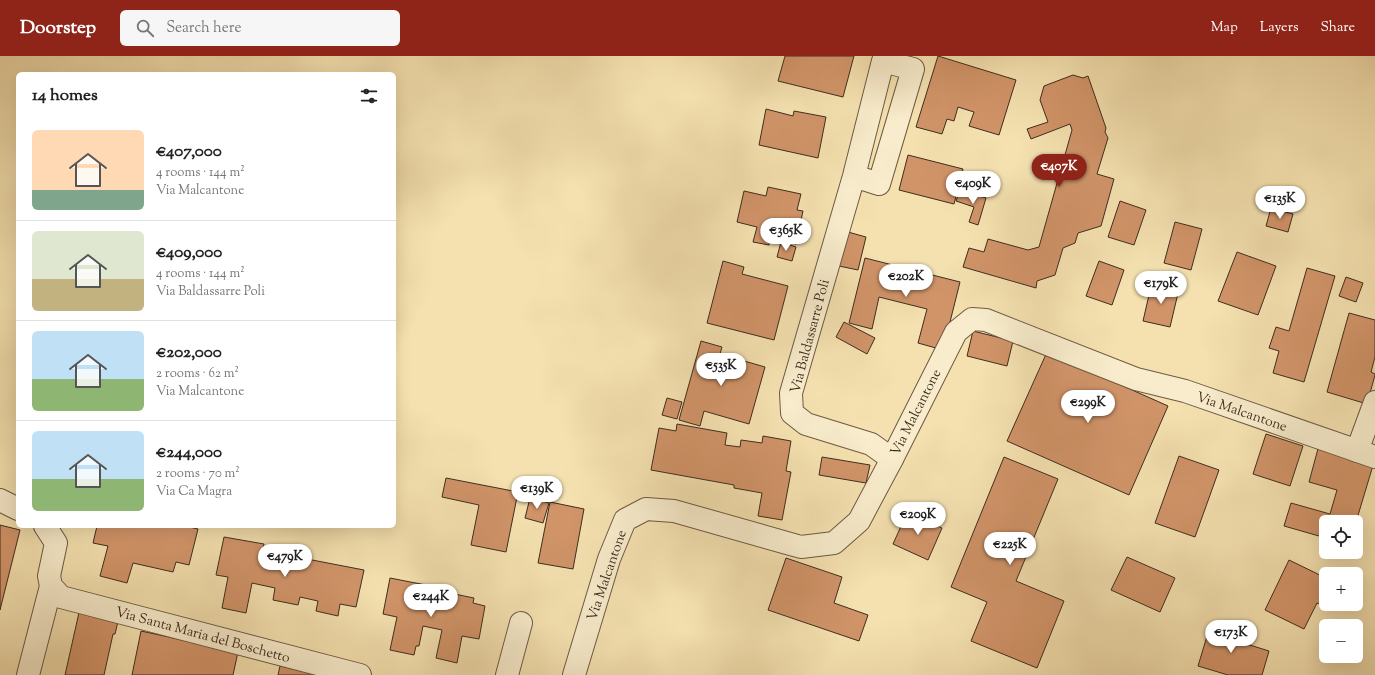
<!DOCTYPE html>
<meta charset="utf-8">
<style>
:root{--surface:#fff;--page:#f6f6f6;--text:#222;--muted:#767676;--line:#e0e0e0;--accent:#8f2418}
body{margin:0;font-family:"Sorts Mill Goudy",serif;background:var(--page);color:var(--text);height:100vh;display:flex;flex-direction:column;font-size:15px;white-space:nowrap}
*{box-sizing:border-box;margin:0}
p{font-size:13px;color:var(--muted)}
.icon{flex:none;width:22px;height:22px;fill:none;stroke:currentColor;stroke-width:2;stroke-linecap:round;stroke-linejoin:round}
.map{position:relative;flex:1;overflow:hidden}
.sheet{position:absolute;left:16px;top:16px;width:380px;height:456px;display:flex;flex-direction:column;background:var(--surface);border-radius:6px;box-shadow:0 4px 16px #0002}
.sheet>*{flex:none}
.fabs{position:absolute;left:1319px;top:459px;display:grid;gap:8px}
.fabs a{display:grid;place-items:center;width:44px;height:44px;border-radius:6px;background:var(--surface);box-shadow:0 4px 16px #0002;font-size:20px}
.price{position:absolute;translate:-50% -34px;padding:0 9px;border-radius:14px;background:#fff;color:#222;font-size:13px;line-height:26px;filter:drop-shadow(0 1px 2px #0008)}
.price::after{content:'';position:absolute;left:50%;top:24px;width:12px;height:9px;margin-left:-6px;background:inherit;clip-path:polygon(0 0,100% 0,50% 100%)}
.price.selected{background:var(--accent);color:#fff}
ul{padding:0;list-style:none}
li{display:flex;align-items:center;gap:12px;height:100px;padding:0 16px}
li+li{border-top:1px solid var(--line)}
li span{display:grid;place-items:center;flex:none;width:112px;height:80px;border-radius:6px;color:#555}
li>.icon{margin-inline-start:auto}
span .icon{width:48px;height:48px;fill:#fffc;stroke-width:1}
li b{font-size:17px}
h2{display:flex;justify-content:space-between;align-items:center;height:48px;padding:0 16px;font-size:17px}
header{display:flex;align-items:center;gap:24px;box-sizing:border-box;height:56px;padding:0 20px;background:var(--accent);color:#fff}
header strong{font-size:19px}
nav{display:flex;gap:22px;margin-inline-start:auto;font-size:14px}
.search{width:280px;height:36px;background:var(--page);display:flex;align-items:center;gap:10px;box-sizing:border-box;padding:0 14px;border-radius:6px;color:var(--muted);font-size:15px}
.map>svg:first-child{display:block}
.building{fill:#d19469;stroke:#3e2d1f}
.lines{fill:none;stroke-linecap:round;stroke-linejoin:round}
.minor-casing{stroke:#6c5a43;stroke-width:24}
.minor{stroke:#f8eccc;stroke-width:22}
.labels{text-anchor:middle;stroke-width:3;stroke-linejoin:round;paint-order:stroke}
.street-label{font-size:14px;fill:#3e2d1f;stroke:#f8eccc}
</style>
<header>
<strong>Doorstep</strong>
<div class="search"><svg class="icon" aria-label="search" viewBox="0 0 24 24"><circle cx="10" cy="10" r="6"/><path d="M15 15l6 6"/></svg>Search here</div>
<nav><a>Map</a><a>Layers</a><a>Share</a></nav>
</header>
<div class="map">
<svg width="1375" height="619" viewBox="0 0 1375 619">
<rect width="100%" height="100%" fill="#f5e1b0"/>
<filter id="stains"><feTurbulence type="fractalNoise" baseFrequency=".005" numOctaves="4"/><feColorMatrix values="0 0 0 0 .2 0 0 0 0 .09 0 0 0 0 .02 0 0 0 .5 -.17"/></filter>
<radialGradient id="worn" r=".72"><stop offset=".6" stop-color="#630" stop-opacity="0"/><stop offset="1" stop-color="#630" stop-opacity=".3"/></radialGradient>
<!-- building -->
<g class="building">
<polygon points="785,0 854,0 843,41 778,25"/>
<polygon points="938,0 1016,24 999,79 969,70 974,56 958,51 954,65 947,63 942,78 916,71"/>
<polygon points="1073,19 1083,22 1088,20 1106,72 1105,76 1108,82 1097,118 1114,123 1101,170 1078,177 1075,187 1063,192 1055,219 1037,225 1036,232 963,211 969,192 984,196 988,183 1028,194 1039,191 1072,74 1070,68 1031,83 1027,73 1048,66 1040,44 1044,30"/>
<polygon points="766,53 793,60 794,55 826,61 818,102 759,89"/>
<polygon points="908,99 963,113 954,148 899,134"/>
<polygon points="768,131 801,138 797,154 803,155 796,188 770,182 769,189 753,186 757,171 737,166 744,135 766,140"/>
<polygon points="960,134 986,142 978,169 969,166 974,151 956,145"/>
<polygon points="1120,145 1146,154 1134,189 1108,181"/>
<polygon points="1271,152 1293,158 1288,176 1266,170"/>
<polygon points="1175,166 1202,173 1191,214 1164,207"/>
<polygon points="848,176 866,181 858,214 839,210"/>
<polygon points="781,186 796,191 792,205 777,201"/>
<polygon points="1237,196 1276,210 1258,259 1218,245"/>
<polygon points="865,202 960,226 943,294 918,287 927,253 879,241 872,273 849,267"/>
<polygon points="723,205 744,211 742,218 788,230 774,284 707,267"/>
<polygon points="1099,205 1124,214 1112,249 1086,240"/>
<polygon points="1307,212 1335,220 1304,326 1273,317 1279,295 1269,292 1276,271 1289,275"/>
<polygon points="1346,221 1363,227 1356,246 1339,240"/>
<polygon points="1152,226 1179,233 1170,271 1143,265"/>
<polygon points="1349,257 1375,264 1375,301 1371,316 1375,318 1375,319 1367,348 1327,336"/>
<polygon points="844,266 875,282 867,298 836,281"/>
<polygon points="973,275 1013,285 1007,310 967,300"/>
<polygon points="701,285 722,291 720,298 765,311 749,368 704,355 700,370 679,364"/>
<polygon points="1047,296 1168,350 1129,439 1007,385"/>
<polygon points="667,342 682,346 677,363 662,359"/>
<polygon points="677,368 727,377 725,389 740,391 741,384 762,387 763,380 791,385 786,415 791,416 782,464 758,460 762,437 734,432 734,429 651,414 659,372 676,375"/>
<polygon points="1266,378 1303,390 1290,430 1253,418"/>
<polygon points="1319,389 1374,406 1356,466 1326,466 1326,482 1284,470 1291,447 1330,458 1337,434 1309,426"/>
<polygon points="1179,400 1219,414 1195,481 1155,467"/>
<polygon points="822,401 870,409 866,427 819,419"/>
<polygon points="1004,401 1058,423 1016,525 1064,545 1037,612 971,585 987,546 951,531"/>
<polygon points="446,422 518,436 506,496 471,489 479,449 442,441"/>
<polygon points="530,442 549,447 543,467 525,462"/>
<polygon points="550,446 584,453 573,513 538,507"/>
<polygon points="907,457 942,472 928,504 893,488"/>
<polygon points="0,469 20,474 0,554"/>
<polygon points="97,470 185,470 198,473 189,509 176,506 173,516 133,507 127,527 100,520 108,490 93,487"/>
<polygon points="224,481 264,488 263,492 307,501 307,503 364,514 356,551 340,548 338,560 316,555 318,545 300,541 298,549 273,544 275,532 252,527 246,557 222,552 228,521 216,519"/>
<polygon points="1127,501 1175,522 1160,556 1111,534"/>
<polygon points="786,502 842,521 834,547 868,559 859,585 768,554"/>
<polygon points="1289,504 1326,522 1326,545 1324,550 1317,547 1304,573 1265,554"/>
<polygon points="390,522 431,530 430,533 474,542 473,547 485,550 479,583 462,580 457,607 436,602 442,574 423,570 419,590 416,590 414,599 390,594 397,561 383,558"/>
<polygon points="80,552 119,561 115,578 113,578 104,619 65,619"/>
<polygon points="1211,567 1240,575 1237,585 1269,595 1262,619 1228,619 1198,610"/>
<polygon points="141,575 238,596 233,619 132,619"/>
<polygon points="280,610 325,619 278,619"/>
</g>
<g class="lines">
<defs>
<g id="minor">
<polyline points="854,120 879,128 913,13 883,5 854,120 791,337 792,357 806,368 871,388 892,403"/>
<polyline points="1357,395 1375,346"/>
<polyline points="0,444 18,453"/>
<polyline points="51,530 61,541 360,619"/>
<polyline points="28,619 51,530 49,520 56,487 45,470"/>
<polyline points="507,619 521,567"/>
<polyline points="574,619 609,503 625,464 646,453 674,455 801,491 834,487 859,465 892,403 956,276 972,263 986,264 1136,323 1185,335 1375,401"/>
</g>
</defs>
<!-- minor casing -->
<use href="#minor" class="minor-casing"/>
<!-- minor -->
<use href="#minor" class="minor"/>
</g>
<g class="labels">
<!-- street labels -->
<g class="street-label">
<text transform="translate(809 280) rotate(-75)" y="5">Via Baldassarre Poli</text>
<text transform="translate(1242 355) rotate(19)" y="5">Via Malcantone</text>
<text transform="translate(915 356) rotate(-63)" y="5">Via Malcantone</text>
<text transform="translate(606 519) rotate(-71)" y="5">Via Malcantone</text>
<text transform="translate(203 578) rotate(15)" y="5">Via Santa Maria del Boschetto</text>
</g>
</g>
<rect width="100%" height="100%" filter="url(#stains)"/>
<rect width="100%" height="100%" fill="url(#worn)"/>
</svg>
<div class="fabs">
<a><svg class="icon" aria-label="locate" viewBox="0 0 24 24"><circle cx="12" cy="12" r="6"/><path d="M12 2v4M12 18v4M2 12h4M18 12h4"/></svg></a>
<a>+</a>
<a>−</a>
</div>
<b class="price selected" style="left:1059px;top:132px">€407K</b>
<b class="price" style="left:973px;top:149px">€409K</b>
<b class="price" style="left:1280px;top:164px">€135K</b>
<b class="price" style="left:786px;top:196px">€365K</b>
<b class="price" style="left:906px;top:242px">€202K</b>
<b class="price" style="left:1161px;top:249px">€179K</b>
<b class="price" style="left:721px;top:331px">€535K</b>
<b class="price" style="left:1088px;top:368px">€299K</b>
<b class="price" style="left:537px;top:454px">€139K</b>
<b class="price" style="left:918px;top:480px">€209K</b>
<b class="price" style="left:1010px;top:510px">€225K</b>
<b class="price" style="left:285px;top:522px">€479K</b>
<b class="price" style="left:431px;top:562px">€244K</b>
<b class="price" style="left:1231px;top:598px">€173K</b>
<section class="sheet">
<h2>14 homes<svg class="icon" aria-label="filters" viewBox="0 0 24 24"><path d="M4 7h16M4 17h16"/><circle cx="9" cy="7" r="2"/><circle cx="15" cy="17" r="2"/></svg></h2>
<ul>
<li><span style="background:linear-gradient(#ffd9b3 75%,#7fa58c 0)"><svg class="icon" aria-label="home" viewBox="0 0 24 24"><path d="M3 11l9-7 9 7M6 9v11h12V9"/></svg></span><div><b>€407,000</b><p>4 rooms · 144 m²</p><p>Via Malcantone</p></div></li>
<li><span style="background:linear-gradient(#dfe7d0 60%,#c2b280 0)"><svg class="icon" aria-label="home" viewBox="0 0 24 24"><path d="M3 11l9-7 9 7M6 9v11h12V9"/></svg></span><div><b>€409,000</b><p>4 rooms · 144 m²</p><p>Via Baldassarre Poli</p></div></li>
<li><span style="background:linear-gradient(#bfe0f5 60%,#8fb573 0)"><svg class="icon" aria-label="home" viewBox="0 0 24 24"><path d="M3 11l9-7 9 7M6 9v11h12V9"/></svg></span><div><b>€202,000</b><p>2 rooms · 62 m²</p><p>Via Malcantone</p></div></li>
<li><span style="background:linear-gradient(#bfe0f5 60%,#8fb573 0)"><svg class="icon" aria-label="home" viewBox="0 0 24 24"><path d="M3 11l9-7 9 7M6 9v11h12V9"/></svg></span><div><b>€244,000</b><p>2 rooms · 70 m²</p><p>Via Ca Magra</p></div></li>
</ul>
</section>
</div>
